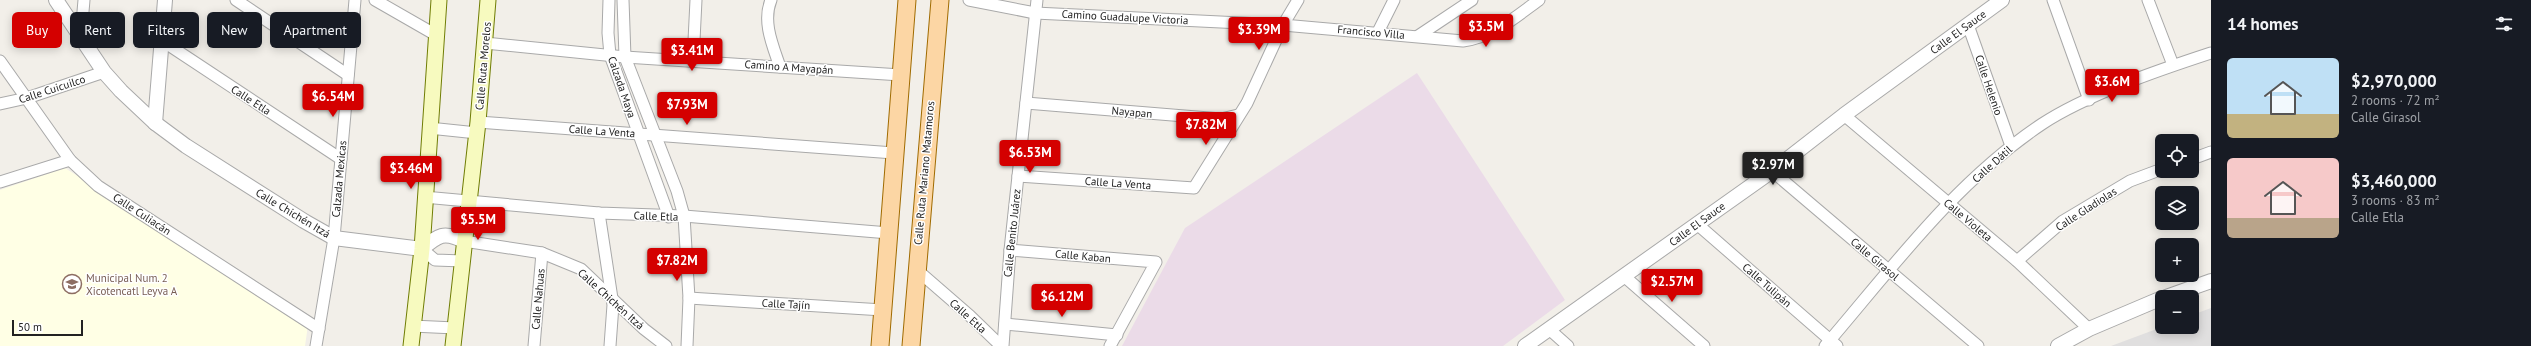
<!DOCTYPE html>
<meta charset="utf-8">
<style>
:root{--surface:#171b24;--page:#20242c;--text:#f1f3f6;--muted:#9ea1a6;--accent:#d40000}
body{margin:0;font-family:"PT Sans",sans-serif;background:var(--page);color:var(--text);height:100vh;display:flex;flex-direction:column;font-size:15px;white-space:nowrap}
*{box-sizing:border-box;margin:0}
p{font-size:13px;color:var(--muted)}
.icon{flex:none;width:22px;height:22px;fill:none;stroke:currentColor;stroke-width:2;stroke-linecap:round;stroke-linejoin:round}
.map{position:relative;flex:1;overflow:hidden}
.panel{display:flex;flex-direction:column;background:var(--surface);width:320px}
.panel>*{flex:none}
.banner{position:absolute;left:12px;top:12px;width:380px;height:36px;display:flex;gap:8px}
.tools{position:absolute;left:2155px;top:134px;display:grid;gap:8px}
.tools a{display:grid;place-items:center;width:44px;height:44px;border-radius:6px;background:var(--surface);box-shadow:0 2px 10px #0003;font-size:20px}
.scale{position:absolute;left:12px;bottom:10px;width:71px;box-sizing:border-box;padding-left:4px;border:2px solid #222;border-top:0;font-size:11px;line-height:14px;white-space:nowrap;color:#222;-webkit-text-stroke:3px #fff;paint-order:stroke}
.price{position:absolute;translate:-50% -34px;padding:0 9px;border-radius:4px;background:var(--accent);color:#fff;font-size:13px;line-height:26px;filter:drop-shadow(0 1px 2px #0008)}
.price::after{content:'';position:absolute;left:50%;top:24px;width:12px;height:9px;margin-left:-6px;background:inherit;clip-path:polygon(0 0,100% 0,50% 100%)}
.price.selected{background:#222;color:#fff}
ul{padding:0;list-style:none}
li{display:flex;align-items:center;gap:12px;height:100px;padding:0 16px}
li span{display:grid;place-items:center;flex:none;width:112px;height:80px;border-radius:6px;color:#555}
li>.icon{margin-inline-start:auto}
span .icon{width:48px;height:48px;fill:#fffc;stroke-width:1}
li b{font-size:17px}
h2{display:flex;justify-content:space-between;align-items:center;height:48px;padding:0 16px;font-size:17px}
.chip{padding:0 14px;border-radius:6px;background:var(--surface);box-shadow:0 2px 10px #0003;font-size:14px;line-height:36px}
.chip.selected{background:var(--accent);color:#fff}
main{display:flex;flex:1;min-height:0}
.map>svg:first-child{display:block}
.residential{fill:#e0dfdf}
.industrial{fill:#ebdbe8}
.education{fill:#ffffe5}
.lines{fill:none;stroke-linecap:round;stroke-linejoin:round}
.minor-casing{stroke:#a9a9a9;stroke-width:13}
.tertiary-casing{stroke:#a9a9a9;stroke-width:16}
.secondary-casing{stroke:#707d05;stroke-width:17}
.primary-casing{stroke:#a06b00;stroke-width:19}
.minor{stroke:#fff;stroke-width:11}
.tertiary{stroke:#fff;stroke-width:14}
.secondary{stroke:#f7fabf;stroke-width:15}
.primary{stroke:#fcd6a4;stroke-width:17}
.labels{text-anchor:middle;stroke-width:3;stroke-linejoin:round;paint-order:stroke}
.street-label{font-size:11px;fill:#222;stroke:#fff}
.education-label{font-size:11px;fill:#785e54;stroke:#fff;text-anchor:start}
</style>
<main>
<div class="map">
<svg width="2211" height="346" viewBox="0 0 2211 346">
<rect width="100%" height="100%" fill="#f2efe9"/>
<!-- residential -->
<polygon class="residential" points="2211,308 2211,346 2111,346 2162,327 2192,327 2192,315"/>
<!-- industrial -->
<polygon class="industrial" points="1417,73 1565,300 1503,346 1122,346 1185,228"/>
<!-- education -->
<polygon class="education" points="65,168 308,325 305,346 0,346 0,190"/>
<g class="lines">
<defs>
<g id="minor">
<polyline points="236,0 348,75"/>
<polyline points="375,0 436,35"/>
<polyline points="609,0 608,33 610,55 669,217"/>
<polyline points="623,0 625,57 677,191 684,216 689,298 687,346"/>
<path d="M771,0C762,22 773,46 780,67"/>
<path d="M969,0L1035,13L1283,25L1463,41C1493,37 1514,18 1539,0"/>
<polyline points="2053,0 2089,100"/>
<polyline points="2148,0 2173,65"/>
<polyline points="1968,25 2011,146"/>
<polyline points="1378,32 1394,0"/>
<polyline points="81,35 84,0"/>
<polyline points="1418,36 1472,0"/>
<polyline points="161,40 341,159"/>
<polyline points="485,43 625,57 901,75"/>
<polyline points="0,61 70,160 98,186 319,329"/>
<polyline points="693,61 696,0"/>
<polyline points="1026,103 1221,119 1238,115"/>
<polyline points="0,104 27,98 104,72"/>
<polyline points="1844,115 2017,261 2089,329"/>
<polyline points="478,122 894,153"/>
<polyline points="429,128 477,133"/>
<polyline points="2192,159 2211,152"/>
<polyline points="1772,171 1978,346"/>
<polyline points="1018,176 1194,188 1247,103 1283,25 1298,0"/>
<polyline points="0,182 70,160"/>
<polyline points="424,197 599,213 684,216 889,233"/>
<polyline points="599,213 613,305 610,346"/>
<polyline points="1697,224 1837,346"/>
<polyline points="464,241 542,253 581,269 644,329 666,346"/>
<polyline points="422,249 435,260 463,261"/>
<polyline points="1010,250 1156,262 1110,346"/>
<polyline points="2017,261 2063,221 2130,181 2162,169"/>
<polyline points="917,270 970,316 1001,346"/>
<polyline points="1625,277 1704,346"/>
<polyline points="689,298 883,310"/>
<polyline points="1005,324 1117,335"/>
<polyline points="412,326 455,328"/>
<polyline points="1549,329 1568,346"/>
<polyline points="316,346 334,238 355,0"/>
<polyline points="534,346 542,253"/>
<polyline points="1003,346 1010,250 1037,0"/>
<path d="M1825,346C1892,268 1955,182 2042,124C2086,95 2159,70 2211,53"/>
</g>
<g id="tertiary">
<path d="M56,0L104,72L121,91L155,123L186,146L304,221L334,238L422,249C438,235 444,231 464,241"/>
<polyline points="155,123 165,0"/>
<polyline points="2166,297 2211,281"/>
<polyline points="1525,346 1772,171 1844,115 2002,0"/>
<polyline points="2058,346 2089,329 2162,298"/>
</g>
<g id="secondary">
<polyline points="411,346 422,249 439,0"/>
<polyline points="453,346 478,122 488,0"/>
</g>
<g id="primary">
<polyline points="880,346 907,0"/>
<polyline points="911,346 940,0"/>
</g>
</defs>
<!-- minor casing -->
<use href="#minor" class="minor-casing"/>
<!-- tertiary casing -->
<use href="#tertiary" class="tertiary-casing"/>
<!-- secondary casing -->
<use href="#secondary" class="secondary-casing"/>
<!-- primary casing -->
<use href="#primary" class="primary-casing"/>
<!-- minor -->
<use href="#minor" class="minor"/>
<!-- tertiary -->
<use href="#tertiary" class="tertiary"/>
<!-- secondary -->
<use href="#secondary" class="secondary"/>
<!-- primary -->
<use href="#primary" class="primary"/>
</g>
<!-- icons -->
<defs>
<symbol id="school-ring" viewBox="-11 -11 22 22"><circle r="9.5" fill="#fff" stroke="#8d6e63" stroke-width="1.5"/><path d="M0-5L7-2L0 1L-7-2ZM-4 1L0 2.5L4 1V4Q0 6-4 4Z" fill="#8d6e63"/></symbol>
</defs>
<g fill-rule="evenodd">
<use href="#school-ring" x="61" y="273" width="22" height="22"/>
</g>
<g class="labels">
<!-- street labels -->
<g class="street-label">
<text transform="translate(1125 17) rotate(3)" y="4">Camino Guadalupe Victoria</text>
<text transform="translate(1371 32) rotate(5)" y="4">Francisco Villa</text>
<text transform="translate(1958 32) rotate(-36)" y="4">Calle El Sauce</text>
<text transform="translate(483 66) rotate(-85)" y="4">Calle Ruta Morelos</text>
<text transform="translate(789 67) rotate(4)" y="4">Camino A Mayapán</text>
<text transform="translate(1989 85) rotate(71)" y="4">Calle Helenio</text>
<text transform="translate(622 87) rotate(71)" y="4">Calzada Maya</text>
<text transform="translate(52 89) rotate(-18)" y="4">Calle Cuicuilco</text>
<text transform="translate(251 100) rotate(33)" y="4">Calle Etla</text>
<text transform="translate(1132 112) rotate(5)" y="4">Nayapan</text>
<text transform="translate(602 131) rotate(4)" y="4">Calle La Venta</text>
<text transform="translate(1992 164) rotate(-42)" y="4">Calle Dátil</text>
<text transform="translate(924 173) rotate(-85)" y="4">Calle Ruta Mariano Matamoros</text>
<text transform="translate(339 179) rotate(-85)" y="4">Calzada Mexicas</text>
<text transform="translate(1118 183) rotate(4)" y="4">Calle La Venta</text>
<text transform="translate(2086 209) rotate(-33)" y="4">Calle Gladiolas</text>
<text transform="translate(293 213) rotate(31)" y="4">Calle Chichén Itzá</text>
<text transform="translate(142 214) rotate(33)" y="4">Calle Culiacán</text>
<text transform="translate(656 216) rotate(2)" y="4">Calle Etla</text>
<text transform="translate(1968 220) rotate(40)" y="4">Calle Violeta</text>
<text transform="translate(1697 224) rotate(-36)" y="4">Calle El Sauce</text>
<text transform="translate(1012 233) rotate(-84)" y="4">Calle Benito Juárez</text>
<text transform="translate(1083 256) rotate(5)" y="4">Calle Kaban</text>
<text transform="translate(1875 259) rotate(40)" y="4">Calle Girasol</text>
<text transform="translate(1767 285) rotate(41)" y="4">Calle Tulipán</text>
<text transform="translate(538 299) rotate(-85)" y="4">Calle Nahuas</text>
<text transform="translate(611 299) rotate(42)" y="4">Calle Chichén Itzá</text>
<text transform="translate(786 304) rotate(3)" y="4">Calle Tajín</text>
<text transform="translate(968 316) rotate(42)" y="4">Calle Etla</text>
</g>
<!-- education labels -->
<g class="education-label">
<text x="86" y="282">Municipal Num. 2<tspan x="86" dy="13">Xicotencatl Leyva A</tspan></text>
</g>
</g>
</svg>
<div class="tools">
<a><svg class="icon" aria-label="locate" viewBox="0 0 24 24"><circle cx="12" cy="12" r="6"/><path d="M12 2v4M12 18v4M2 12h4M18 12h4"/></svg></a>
<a><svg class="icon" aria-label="layers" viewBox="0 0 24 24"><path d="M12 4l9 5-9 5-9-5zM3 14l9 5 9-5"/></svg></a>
<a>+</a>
<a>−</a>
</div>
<div class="scale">50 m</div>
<b class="price" style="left:1486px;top:48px">$3.5M</b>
<b class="price" style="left:1259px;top:51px">$3.39M</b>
<b class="price" style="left:692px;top:72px">$3.41M</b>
<b class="price" style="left:2112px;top:103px">$3.6M</b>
<b class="price" style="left:333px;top:118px">$6.54M</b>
<b class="price" style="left:687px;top:126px">$7.93M</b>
<b class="price" style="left:1206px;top:146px">$7.82M</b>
<b class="price" style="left:1030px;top:174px">$6.53M</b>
<b class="price selected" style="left:1773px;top:186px">$2.97M</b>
<b class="price" style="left:411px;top:190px">$3.46M</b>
<b class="price" style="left:478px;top:241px">$5.5M</b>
<b class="price" style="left:677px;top:282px">$7.82M</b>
<b class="price" style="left:1672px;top:303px">$2.57M</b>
<b class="price" style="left:1062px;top:318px">$6.12M</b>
<div class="banner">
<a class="chip selected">Buy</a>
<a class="chip">Rent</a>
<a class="chip">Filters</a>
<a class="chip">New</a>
<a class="chip">Apartment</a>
</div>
</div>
<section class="panel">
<h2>14 homes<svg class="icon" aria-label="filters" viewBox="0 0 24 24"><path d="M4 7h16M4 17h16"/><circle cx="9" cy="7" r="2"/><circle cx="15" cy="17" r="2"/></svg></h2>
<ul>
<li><span style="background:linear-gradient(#bfe0f5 70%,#c2b280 0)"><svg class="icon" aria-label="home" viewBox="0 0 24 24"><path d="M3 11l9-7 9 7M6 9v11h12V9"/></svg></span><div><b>$2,970,000</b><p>2 rooms · 72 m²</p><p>Calle Girasol</p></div></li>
<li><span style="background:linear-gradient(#f6c9c9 75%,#b9a48a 0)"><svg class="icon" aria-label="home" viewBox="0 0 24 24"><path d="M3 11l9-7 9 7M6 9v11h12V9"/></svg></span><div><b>$3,460,000</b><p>3 rooms · 83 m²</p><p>Calle Etla</p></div></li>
</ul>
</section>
</main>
